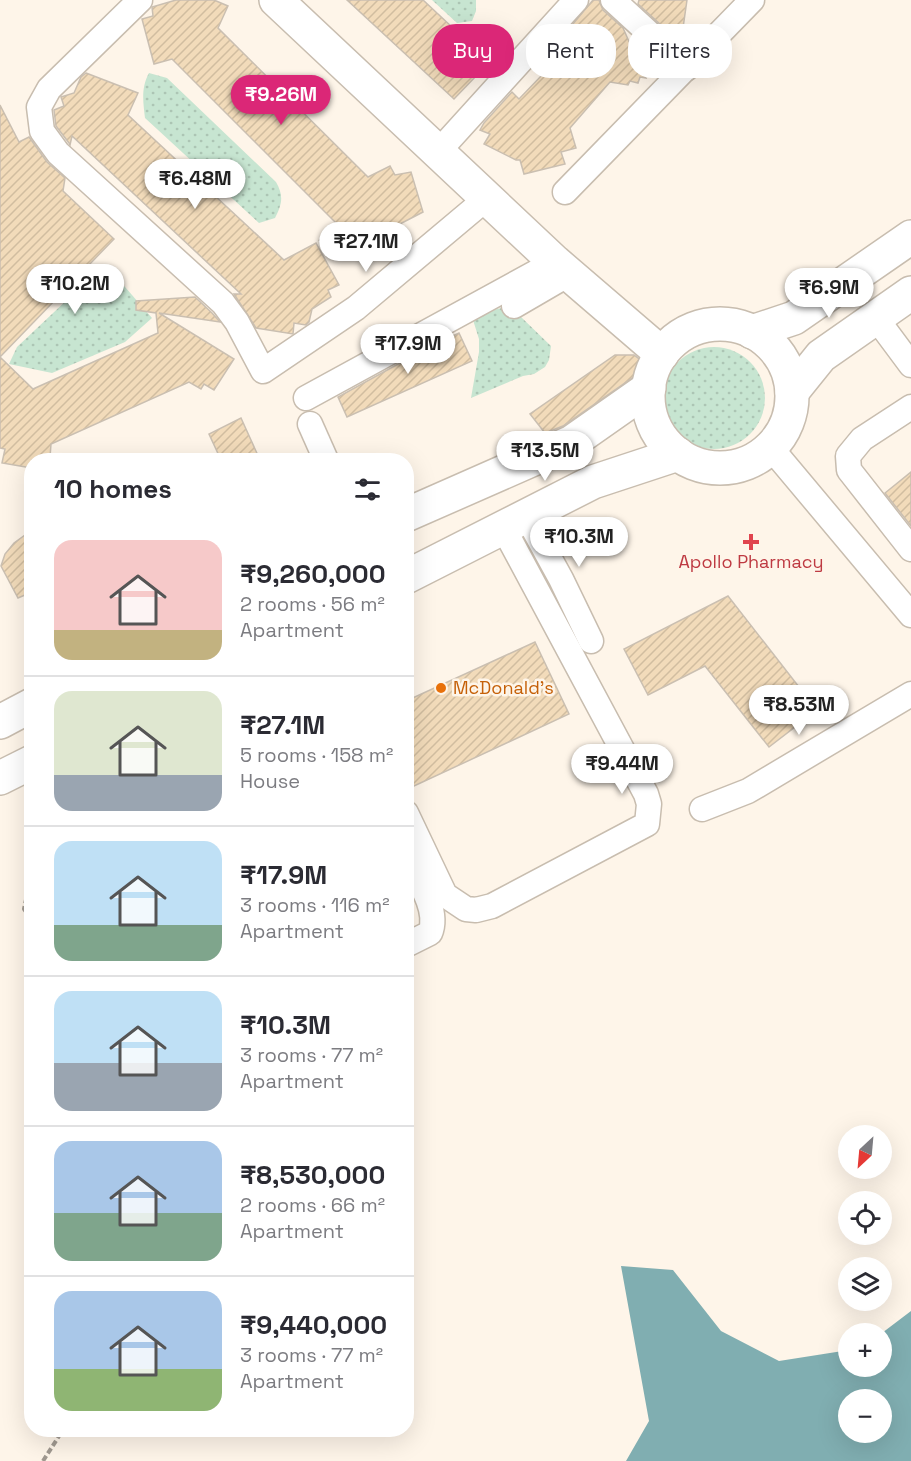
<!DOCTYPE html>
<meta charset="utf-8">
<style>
:root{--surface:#fff;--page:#f7f7f7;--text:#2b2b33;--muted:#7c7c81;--line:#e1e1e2;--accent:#db2777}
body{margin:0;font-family:"Space Grotesk",sans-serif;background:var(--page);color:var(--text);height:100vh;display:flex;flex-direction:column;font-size:22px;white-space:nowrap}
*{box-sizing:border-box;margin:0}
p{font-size:20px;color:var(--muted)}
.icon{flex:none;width:33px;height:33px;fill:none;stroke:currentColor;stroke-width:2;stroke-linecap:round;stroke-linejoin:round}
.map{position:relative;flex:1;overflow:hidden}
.sheet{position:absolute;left:24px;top:453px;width:390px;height:984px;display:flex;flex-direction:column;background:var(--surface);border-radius:24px;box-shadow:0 6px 24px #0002}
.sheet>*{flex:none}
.banner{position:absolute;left:432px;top:24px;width:388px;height:54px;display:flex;gap:12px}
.needle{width:39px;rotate:206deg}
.fabs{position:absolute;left:838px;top:1125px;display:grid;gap:12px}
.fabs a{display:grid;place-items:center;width:54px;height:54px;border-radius:50%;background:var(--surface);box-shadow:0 6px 24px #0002;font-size:30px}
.price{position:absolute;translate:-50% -51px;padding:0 14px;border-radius:21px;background:#fff;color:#222;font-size:20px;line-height:39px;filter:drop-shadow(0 2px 3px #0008)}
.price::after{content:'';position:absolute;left:50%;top:36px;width:18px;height:14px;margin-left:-9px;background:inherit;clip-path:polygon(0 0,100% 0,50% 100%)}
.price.selected{background:var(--accent);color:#fff}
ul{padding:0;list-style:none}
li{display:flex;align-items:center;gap:18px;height:150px;padding:0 30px}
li+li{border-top:2px solid var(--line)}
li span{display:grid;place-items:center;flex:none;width:168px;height:120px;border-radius:18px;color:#555}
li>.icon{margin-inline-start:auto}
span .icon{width:72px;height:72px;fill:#fffc;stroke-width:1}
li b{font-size:26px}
h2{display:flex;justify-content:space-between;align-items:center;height:72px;padding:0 30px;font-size:26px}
.chip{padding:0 21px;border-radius:24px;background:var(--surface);box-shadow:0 6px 24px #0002;font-size:21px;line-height:54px}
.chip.selected{background:var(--accent);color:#fff}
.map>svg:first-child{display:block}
.grass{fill:url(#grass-dots)}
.water{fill:#80aeb1;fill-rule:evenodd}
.building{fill:url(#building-hatch);stroke:#cabfb1;stroke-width:1.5}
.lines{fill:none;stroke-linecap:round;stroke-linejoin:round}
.street-casing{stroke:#c8bdaf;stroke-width:27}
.secondary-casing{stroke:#c8bdaf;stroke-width:36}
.path{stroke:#a09990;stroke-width:4;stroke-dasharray:6 3;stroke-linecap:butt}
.street{stroke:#fff;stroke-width:24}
.secondary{stroke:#fff;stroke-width:33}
.health-dot{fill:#e0444e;stroke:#fef5e9;stroke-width:2}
.food-dot{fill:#e8710a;stroke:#fef5e9;stroke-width:2}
.labels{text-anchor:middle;stroke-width:5;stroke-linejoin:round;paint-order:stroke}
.health-label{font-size:18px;fill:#be3a42;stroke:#fef5e9}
.food-label{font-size:18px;fill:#c56008;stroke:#fef5e9;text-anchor:start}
</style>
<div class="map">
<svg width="911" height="1461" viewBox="0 0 911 1461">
<defs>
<pattern id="grass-dots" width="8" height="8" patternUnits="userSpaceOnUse" patternTransform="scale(1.5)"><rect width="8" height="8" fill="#c7e5d1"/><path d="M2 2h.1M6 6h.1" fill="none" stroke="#acc5b4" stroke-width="1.8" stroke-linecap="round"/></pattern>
<pattern id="building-hatch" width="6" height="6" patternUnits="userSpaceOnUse" patternTransform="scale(1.5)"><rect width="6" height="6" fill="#f2dbba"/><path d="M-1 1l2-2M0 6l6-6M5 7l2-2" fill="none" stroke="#d1bda0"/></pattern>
</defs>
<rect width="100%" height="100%" fill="#fef5e9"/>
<!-- grass -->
<g class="grass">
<polygon points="432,0 476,0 476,11 472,21 457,23"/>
<path d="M149,73L167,78L276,182C284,196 282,204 275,218L259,223L145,118C143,101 141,88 149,73Z"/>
<polygon points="105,264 152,318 125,342 52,373 9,364 17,347"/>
<polygon points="507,307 521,317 551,346 549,360 545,367 534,374 523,376 471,398 479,352 479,339 473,320 497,309"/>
<circle cx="714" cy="398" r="51"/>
</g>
<!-- water -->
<path class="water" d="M621,1266L673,1270L721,1331L779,1361L849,1350V1366H882V1333L911,1311V1461H626L649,1421ZM849,1400H882V1432H849Z"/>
<!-- building -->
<g class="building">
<polygon points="176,0 214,0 228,6 218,28 368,177 390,166 395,175 411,172 423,212 394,227 390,244 376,241 374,252 320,240 342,229 172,59 154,64 142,19 153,16 152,7"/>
<polygon points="347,0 423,0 484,57 473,69 478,74 454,99"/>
<polygon points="593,0 599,0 603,10 623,28 631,46 633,38 648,51 642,70 646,78 640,77 638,83 630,81 628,85 610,82 570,128 576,148 561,152 565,164 524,174 520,160 516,160 484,144 490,134 480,130 484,123 512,92 519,99 568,48 562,37"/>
<polygon points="639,0 687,0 683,28 661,25 638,4"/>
<polygon points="86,73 138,93 128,115 284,260 316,243 339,285 328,290 331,297 312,309 309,322 306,325 294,323 293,334 256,328 234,294 241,294 72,136 70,145 69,143 56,126 54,110 64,106 61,97 74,93 81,77"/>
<polygon points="0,105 19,142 29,137 47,162 65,178 63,191 114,239 0,357 33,389 158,333 156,313 136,310 136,301 195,297 212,313 220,322 159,313 234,359 214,390 204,384 201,389 189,382 51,444 50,457 43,458 43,460 32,460 32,468 2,463 5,449 0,448"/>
<polygon points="459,333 472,361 347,417 338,397 431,346"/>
<polygon points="615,355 634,355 643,362 642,371 563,426 545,433 530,414"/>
<polygon points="241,418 260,460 221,460 209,434"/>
<polygon points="911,472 911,526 885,493"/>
<polygon points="32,530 32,592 18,598 1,566 5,554 14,543"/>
<polygon points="728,596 817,710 769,747 705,666 648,695 624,649"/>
<polygon points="535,642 569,714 414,786 406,770 406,701"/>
</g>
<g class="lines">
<defs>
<g id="street">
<polyline points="140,0 49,89 39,107 42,131 58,153 223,303 237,322 263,371 356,308 487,198"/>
<polyline points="613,0 687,68"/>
<polyline points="438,152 576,0"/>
<polyline points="565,192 752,0"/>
<polyline points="514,306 569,274"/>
<polyline points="876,318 911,365"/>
<polyline points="306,398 555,262"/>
<polyline points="911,407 862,439 848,456 849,470 911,549"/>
<polyline points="310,424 326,460"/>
<polyline points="771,448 911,615"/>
<polyline points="527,517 561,579 591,641"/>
<polyline points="702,809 748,791 911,694"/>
<polyline points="406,813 445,895 466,909 476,910 492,906 647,824 649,804 646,794 504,529"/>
<path d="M406,857C417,878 440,910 430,933L406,945"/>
</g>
<g id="secondary">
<polyline points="276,0 555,262 662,354"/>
<circle cx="720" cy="396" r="72"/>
<polyline points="752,332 794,318 911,237"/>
<polyline points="792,392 821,356 911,293"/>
<polyline points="406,515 572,442 649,388"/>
<polyline points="406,577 593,482 678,454"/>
<polyline points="0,722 32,705"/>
<polyline points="0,778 32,762"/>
</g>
</defs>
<!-- street casing -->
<use href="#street" class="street-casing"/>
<!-- secondary casing -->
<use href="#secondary" class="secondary-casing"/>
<!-- path -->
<g class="path">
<polyline points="32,871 24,909 32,920"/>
<polyline points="43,1461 61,1433 66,1430"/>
</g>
<!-- street -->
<use href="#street" class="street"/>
<!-- secondary -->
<use href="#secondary" class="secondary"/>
</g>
<!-- markers -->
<path class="health-dot" d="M748 533h6v6h6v6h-6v6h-6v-6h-6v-6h6z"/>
<circle class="food-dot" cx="441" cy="688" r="6"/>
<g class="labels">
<!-- health labels -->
<g class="health-label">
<text x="751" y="568">Apollo Pharmacy</text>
</g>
<!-- food labels -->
<g class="food-label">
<text x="453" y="694">McDonald's</text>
</g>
</g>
</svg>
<div class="fabs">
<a><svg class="needle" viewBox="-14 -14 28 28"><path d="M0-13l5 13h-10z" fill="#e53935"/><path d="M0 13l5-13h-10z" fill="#7c7c81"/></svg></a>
<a><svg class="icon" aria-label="locate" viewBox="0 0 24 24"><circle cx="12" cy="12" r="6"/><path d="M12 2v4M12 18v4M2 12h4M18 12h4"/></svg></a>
<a><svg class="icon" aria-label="layers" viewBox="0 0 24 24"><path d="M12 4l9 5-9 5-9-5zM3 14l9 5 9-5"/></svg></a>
<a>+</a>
<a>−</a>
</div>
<b class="price selected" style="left:281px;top:126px">₹9.26M</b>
<b class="price" style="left:195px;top:210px">₹6.48M</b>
<b class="price" style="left:366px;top:273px">₹27.1M</b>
<b class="price" style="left:75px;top:315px">₹10.2M</b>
<b class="price" style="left:829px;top:319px">₹6.9M</b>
<b class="price" style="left:408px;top:375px">₹17.9M</b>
<b class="price" style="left:545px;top:482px">₹13.5M</b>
<b class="price" style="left:579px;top:568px">₹10.3M</b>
<b class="price" style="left:799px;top:736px">₹8.53M</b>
<b class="price" style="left:622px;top:795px">₹9.44M</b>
<div class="banner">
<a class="chip selected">Buy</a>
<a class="chip">Rent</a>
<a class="chip">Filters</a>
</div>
<section class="sheet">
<h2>10 homes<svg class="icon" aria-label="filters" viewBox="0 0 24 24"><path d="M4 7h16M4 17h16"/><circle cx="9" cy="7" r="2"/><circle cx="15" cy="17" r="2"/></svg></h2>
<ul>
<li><span style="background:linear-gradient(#f6c9c9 75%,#c2b280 0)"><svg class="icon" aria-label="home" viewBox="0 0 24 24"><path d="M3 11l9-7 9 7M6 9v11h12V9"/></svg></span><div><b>₹9,260,000</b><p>2 rooms · 56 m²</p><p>Apartment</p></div></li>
<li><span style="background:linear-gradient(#dfe7d0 70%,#9aa5b1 0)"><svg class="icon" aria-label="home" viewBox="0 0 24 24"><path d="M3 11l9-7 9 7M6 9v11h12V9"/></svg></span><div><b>₹27.1M</b><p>5 rooms · 158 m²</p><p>House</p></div></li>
<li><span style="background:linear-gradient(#bfe0f5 70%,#7fa58c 0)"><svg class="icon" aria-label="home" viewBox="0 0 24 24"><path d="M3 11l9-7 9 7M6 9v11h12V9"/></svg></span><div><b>₹17.9M</b><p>3 rooms · 116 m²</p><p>Apartment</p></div></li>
<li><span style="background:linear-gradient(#bfe0f5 60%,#9aa5b1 0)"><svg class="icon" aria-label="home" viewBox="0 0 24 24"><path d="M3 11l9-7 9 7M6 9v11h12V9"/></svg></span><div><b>₹10.3M</b><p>3 rooms · 77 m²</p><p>Apartment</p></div></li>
<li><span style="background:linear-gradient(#a9c7e8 60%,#7fa58c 0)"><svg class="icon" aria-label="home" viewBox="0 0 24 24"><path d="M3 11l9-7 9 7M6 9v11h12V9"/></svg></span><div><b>₹8,530,000</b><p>2 rooms · 66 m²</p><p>Apartment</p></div></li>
<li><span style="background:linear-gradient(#a9c7e8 65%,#8fb573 0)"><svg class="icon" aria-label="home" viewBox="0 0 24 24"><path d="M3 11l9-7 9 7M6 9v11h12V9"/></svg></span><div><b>₹9,440,000</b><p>3 rooms · 77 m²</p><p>Apartment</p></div></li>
</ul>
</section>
</div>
